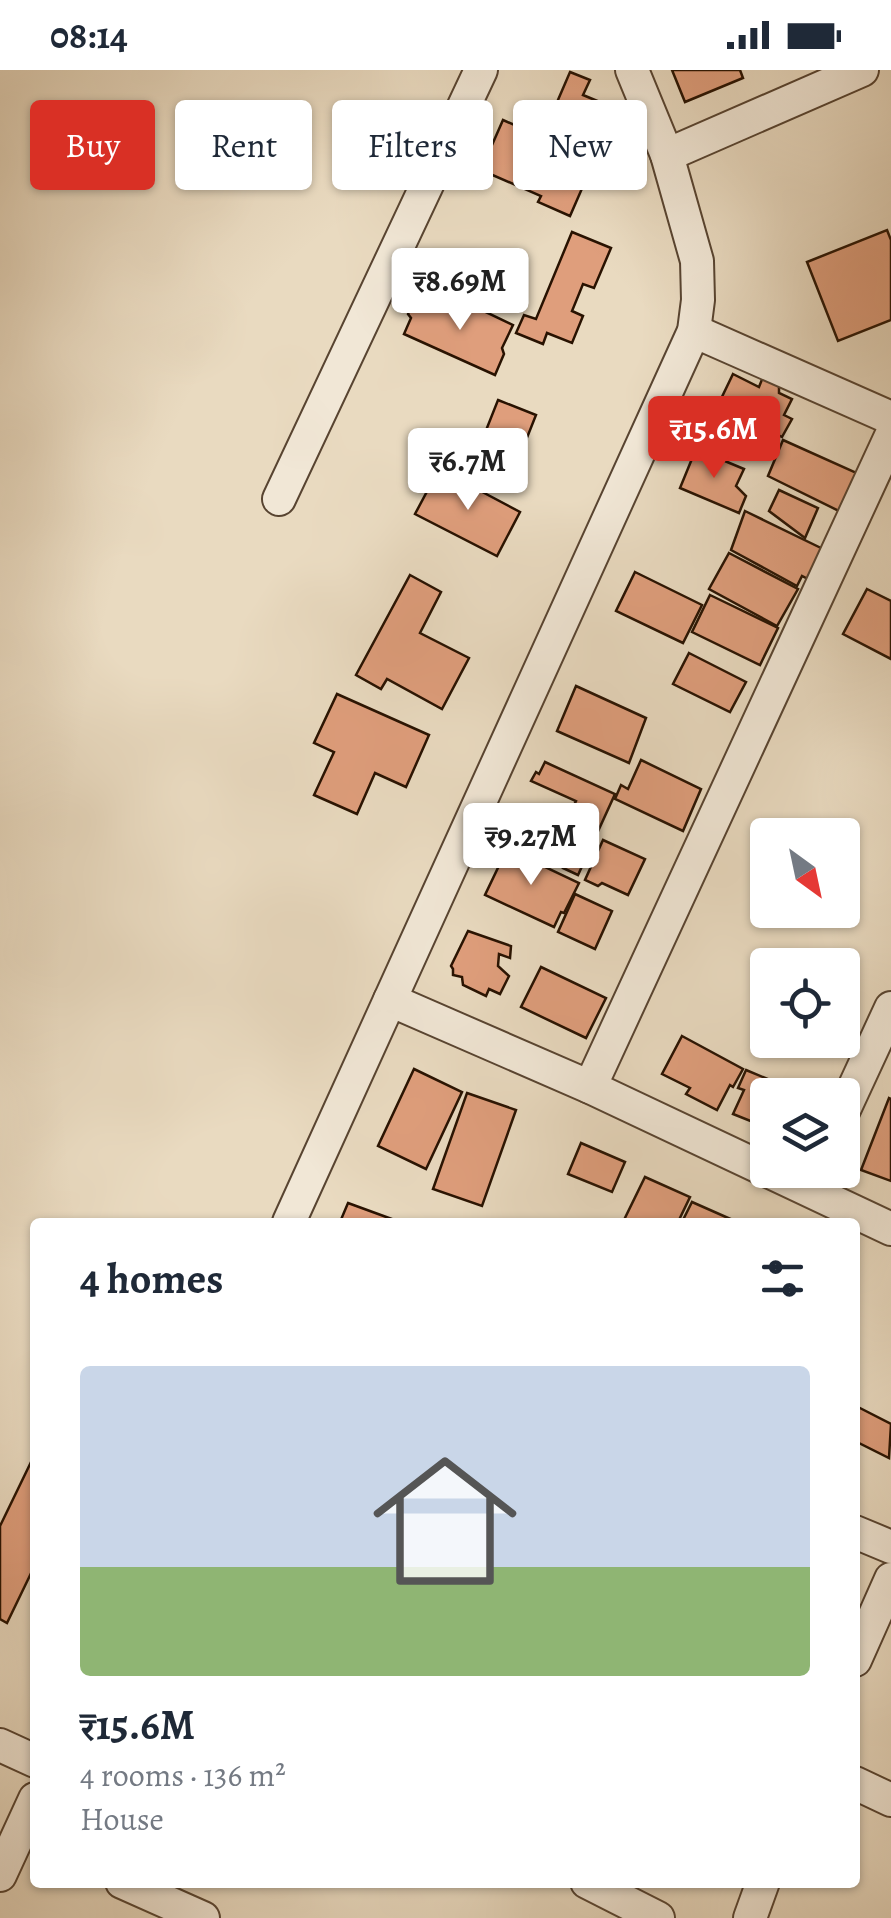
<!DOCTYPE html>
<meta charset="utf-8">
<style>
:root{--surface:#fff;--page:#f6f6f7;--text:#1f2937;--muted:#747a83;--line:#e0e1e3;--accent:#d93025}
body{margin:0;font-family:Alegreya,serif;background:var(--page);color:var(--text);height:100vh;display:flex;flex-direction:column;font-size:38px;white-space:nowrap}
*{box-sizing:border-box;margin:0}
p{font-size:32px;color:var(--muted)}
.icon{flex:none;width:55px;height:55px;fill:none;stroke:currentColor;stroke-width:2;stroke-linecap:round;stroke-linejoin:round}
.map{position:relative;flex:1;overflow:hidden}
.panel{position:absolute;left:30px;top:1148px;width:830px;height:670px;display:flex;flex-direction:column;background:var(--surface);border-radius:10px;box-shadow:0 2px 8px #0004}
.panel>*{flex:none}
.banner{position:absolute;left:30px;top:30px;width:832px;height:90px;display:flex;gap:20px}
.needle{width:65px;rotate:147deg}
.buttons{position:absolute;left:750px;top:748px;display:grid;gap:20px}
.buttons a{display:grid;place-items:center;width:110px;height:110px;border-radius:10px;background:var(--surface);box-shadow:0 2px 8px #0004;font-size:50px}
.price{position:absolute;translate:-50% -85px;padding:0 22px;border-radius:10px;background:#fff;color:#222;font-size:32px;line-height:65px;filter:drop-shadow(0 2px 5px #0008)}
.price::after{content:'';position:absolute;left:50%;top:60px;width:30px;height:22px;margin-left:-15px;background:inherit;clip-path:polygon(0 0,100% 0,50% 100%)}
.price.current{background:var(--accent);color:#fff}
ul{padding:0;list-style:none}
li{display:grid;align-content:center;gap:20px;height:530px;padding:0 50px}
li+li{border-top:2px solid var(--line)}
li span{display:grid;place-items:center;height:310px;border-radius:10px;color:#555}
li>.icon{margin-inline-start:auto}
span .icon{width:180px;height:180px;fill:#fffc;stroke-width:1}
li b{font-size:42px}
h2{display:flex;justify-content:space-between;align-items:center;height:120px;padding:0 50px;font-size:42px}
.tag{padding:0 35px;border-radius:10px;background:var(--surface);box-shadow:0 2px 8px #0004;font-size:35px;line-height:90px}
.tag.current{background:var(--accent);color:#fff}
.status{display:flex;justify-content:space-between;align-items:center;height:70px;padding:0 50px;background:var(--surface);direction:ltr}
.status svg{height:28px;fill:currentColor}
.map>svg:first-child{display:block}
.building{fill:#df9e7c;stroke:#281201;stroke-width:2.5}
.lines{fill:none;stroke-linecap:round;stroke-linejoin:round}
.street-casing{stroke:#584431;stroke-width:36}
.street{stroke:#f1e7d6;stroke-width:32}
</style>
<div class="status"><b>08:14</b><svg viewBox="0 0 49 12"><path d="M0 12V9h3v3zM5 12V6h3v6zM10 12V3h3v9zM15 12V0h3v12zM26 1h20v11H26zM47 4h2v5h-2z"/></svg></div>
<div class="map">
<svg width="891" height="1848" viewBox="0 0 891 1848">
<rect width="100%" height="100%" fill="#e9dac0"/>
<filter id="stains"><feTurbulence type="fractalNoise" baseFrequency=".002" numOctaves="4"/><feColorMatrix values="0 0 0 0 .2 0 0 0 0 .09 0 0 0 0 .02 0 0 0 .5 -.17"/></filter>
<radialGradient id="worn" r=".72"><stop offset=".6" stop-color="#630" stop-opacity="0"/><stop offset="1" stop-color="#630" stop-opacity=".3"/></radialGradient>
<!-- building -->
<g class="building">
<polygon points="672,0 740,0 743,8 685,32"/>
<polygon points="570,2 590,10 583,25 607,35 578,103 587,107 570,146 538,132 541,126 481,100 503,50 542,67"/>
<polygon points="366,34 420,63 392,113 370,101 361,107 334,92"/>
<polygon points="887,160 891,170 891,250 838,271 807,192"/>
<polygon points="572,162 611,178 594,218 583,214 572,241 583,246 572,273 547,263 543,274 516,263 524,245 536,249"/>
<polygon points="417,225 460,246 467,233 513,255 502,278 504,284 495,305 404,264 411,248 408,244"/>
<polygon points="733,304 759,317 763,307 779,316 779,323 792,329 784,345 792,349 782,367 724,342 727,336 719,333"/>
<polygon points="498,330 536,345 517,393 479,378"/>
<polygon points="783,370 859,404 841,442 768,406"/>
<polygon points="696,379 744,399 736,416 746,426 739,443 680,418"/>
<polygon points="439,399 520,442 497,486 415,444"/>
<polygon points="779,420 818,438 805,468 769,441"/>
<polygon points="745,441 823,479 808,509 802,506 797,516 731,480"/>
<polygon points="729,483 798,519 777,556 709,519"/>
<polygon points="635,502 702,535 683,573 616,541"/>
<polygon points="410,505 441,522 420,563 469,588 442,639 387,609 381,619 356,605"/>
<polygon points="867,519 891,531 891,589 843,564"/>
<polygon points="710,525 778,558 760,595 692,562"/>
<polygon points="689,583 746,612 730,642 673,614"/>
<polygon points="576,616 646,648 629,693 557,661"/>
<polygon points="337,624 429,665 406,717 375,703 357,744 314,725 334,682 314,673"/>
<polygon points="641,690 701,719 683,761 615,729 621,715 628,719"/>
<polygon points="545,692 615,724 578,805 563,798 568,786 543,775 537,788 523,782 535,751 550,757 551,754 559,756 562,748 568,747 576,731 531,711 536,702 539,704"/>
<polygon points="603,770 645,789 628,825 602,813 598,816 585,810"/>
<polygon points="507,779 579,813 564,843 561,842 554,857 485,825"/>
<polygon points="575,824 612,841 595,879 558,862"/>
<polygon points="468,861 511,876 510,888 499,884 498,896 509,906 500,924 489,919 486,926 463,915 462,907 453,905 453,899 451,896"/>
<polygon points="541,897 606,928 586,968 521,937"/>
<polygon points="682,966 743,999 733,1017 730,1015 717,1040 686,1024 690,1018 662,1004"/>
<polygon points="414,999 462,1022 426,1099 378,1076"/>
<polygon points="746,1000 806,1025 768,1025 768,1058 733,1044 744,1020 738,1018"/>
<polygon points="467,1023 516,1040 482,1136 433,1119"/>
<polygon points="889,1028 891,1029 891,1111 861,1100"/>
<polygon points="581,1073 625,1092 612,1122 568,1104"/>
<polygon points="645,1107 690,1127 678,1152 623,1152"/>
<polygon points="692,1132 735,1151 734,1152 682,1152"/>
<polygon points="348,1133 400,1152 340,1152"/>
<polygon points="856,1336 891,1354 889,1388 855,1371"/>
<polygon points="32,1390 35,1391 35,1495 7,1553 0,1549 0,1456"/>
</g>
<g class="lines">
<defs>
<g id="street">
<polyline points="667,85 862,0"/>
<polyline points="694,261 891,348"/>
<polyline points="279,429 481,0"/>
<polyline points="390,930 590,1017 891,1159"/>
<polyline points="590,1017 891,366"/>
<polyline points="842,1044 891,938"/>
<polyline points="289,1152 694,261 698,230 697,191 667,85 632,0"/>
<polyline points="855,1462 891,1477"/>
<polyline points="855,1590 891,1509"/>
<polyline points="0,1675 35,1691"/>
<polyline points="855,1713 891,1730"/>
<polyline points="0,1805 35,1729"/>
<polyline points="122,1812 203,1848"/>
<polyline points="587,1812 658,1848"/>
<polyline points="750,1848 763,1812"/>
</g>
</defs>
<!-- street casing -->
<use href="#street" class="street-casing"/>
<!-- street -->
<use href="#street" class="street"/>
</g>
<rect width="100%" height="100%" filter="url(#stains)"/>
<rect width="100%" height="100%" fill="url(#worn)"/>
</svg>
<div class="buttons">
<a><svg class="needle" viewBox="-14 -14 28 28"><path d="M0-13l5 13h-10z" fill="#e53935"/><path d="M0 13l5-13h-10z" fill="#747a83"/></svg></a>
<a><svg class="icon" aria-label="locate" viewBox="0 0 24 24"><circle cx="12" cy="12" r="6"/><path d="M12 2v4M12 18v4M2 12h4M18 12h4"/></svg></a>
<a><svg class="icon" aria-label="layers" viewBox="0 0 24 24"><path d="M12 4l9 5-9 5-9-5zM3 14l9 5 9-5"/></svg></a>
</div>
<b class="price" style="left:460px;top:263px">₹8.69M</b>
<b class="price current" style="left:714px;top:411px">₹15.6M</b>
<b class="price" style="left:468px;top:443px">₹6.7M</b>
<b class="price" style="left:531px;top:818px">₹9.27M</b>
<div class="banner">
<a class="tag current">Buy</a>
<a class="tag">Rent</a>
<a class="tag">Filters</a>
<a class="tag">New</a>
</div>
<section class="panel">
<h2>4 homes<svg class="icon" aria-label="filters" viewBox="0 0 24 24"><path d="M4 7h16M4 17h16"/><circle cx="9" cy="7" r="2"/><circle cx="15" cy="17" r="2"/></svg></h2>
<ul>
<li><span style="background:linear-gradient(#c9d6e8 65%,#8fb573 0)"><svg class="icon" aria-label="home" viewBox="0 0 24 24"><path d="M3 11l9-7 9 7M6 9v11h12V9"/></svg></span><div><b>₹15.6M</b><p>4 rooms · 136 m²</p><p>House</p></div></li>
</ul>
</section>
</div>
